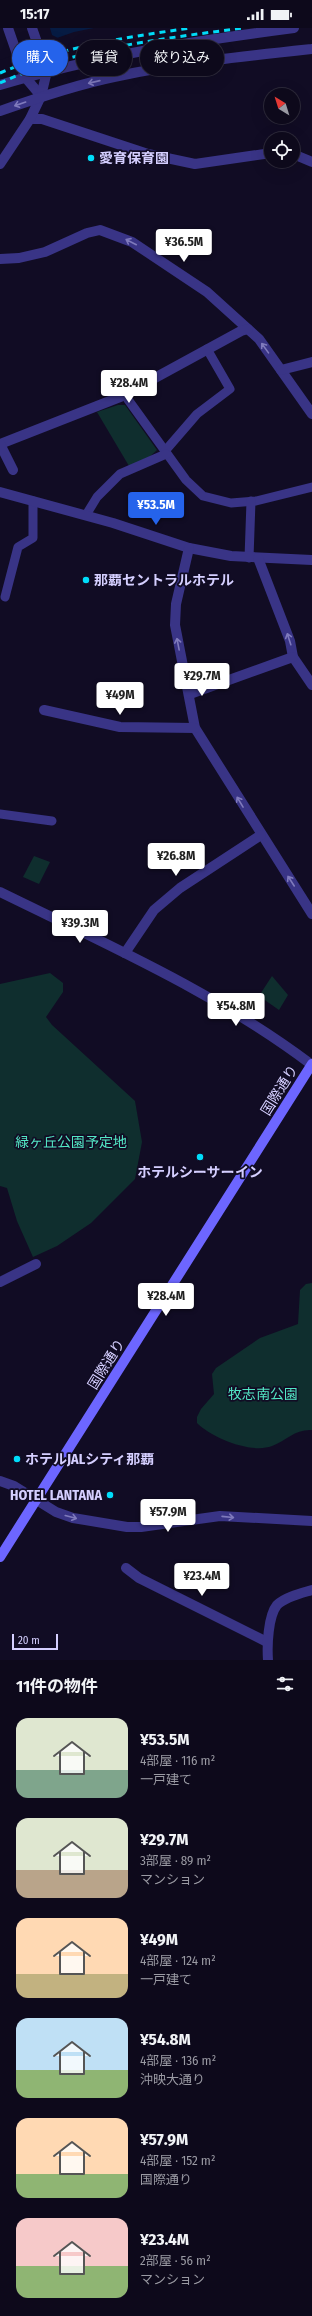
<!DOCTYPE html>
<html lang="ja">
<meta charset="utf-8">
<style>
:root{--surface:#0d091b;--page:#1b1728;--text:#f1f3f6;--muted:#9a9aa3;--line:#2d2a3a;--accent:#2563eb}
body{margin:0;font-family:"Fira Sans Condensed","Noto Sans JP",sans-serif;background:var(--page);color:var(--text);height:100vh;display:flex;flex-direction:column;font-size:15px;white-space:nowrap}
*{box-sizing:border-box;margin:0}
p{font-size:13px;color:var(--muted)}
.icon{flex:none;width:22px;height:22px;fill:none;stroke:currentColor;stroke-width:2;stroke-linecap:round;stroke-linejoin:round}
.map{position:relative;height:1632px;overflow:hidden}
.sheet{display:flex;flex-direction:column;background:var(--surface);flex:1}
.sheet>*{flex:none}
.top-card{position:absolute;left:12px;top:12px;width:288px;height:36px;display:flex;gap:8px}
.needle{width:26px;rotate:322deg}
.buttons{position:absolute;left:264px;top:60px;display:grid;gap:8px}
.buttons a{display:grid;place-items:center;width:36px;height:36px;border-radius:50%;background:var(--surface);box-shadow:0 4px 16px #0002,0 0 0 1px var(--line);font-size:20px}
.scale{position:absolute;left:12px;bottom:10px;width:46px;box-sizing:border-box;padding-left:4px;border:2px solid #d5cfff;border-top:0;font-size:11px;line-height:14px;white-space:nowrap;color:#d5cfff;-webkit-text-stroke:3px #110c24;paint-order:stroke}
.price{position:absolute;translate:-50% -34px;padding:0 9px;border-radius:4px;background:#fff;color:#222;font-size:13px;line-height:26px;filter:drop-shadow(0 1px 2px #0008)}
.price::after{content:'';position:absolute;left:50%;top:24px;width:12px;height:9px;margin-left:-6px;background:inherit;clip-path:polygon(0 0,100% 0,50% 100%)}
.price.active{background:var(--accent);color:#fff}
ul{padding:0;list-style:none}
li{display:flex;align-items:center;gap:12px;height:100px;padding:0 16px}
li span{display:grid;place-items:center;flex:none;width:112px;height:80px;border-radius:12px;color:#555}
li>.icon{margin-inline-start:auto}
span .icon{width:48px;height:48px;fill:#fffc;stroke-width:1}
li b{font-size:17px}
h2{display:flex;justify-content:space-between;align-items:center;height:48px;padding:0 16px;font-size:17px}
.pill{padding:0 14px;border-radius:18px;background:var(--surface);box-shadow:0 4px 16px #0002,0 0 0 1px var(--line);font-size:14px;line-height:36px}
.pill.active{background:var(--accent);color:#fff}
.status{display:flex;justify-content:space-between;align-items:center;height:28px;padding:0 20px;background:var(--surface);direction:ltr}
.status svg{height:11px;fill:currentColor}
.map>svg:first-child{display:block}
.green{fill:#0f2e2e}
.water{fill:#061b43}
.pier{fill:#110c24}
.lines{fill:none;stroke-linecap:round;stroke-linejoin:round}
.service{stroke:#393486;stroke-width:9}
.minor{stroke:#393486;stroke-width:10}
.tertiary{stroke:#393486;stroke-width:10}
.secondary{stroke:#6d66ff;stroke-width:10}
.rail{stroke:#00ddfa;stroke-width:3;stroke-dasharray:6 5;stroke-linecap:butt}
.oneway{stroke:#7f7abc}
.poi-dot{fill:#00ddfa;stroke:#110c24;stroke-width:1.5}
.labels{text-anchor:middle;stroke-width:3.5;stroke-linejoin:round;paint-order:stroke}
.poi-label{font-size:14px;font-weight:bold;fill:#d5cfff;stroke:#110c24;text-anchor:start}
.street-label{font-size:14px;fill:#d5cfff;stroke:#110c24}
.park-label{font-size:14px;fill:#53e7c5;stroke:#110c24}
</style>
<div class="status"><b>15:17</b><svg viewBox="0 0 49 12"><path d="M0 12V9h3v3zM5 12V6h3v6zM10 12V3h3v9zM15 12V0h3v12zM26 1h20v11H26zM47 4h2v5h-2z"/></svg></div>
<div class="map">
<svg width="312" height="1632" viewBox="0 0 312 1632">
<rect width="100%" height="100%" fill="#110c24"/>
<!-- green -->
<g class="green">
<polygon points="118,377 125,377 157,422 146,432 129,438 97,384"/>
<polygon points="34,828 50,834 39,856 23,849"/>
<polygon points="50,945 63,955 63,964 46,989 52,997 135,1073 142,1114 135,1151 91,1195 57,1218 33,1229 17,1193 7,1160 0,1158 0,956"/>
<polygon points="272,948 288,967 279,982 259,968"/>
<path d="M312,1255V1402C295,1401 287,1412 272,1418C251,1426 212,1410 197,1395V1389L201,1381L214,1366L212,1346L216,1340L260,1310L298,1296L300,1262L306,1256Z"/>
</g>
<!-- water -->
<polygon class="water" points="0,0 94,0 74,4 0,30"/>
<!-- pier -->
<polygon class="pier" points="0,0 50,0 52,7 60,11 0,32"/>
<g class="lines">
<!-- service -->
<g class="service">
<polyline points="124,366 186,452 203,468 231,475 256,473 312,459"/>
<polyline points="165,423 197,386 230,361 207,321"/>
<polyline points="86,487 97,469 120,446 166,426"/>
<polyline points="249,530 251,473"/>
<polyline points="5,569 18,519 33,510 33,473"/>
<polyline points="0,786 52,793"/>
</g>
<!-- minor -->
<g class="minor">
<polyline points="30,91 42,91 148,126 195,136 271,125"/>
<polyline points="293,126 312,134"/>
<polyline points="0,136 30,91 41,68"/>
<polyline points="0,231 19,230 45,224 87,205 100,202 132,214 207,264 259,311 312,386"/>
<polyline points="281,342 312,334"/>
<polyline points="0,416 120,369 241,303 248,301"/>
<polyline points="0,416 13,442"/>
<polyline points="0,464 113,495 189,520 231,528 312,532"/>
<polyline points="189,520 176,576 175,597 195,700 312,886"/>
<polyline points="258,530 290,613 293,629 312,657"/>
<polyline points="190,666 293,629"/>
<polyline points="44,682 120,699 195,700"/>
<polyline points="125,925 154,882 180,860 261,807"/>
<polyline points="0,1254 36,1236"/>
<polyline points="0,1453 14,1458 56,1484 73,1490 127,1499 141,1499 220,1488 312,1493"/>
<polyline points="126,1540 139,1550 267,1614"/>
<path d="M268,1632C267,1618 268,1588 277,1577C285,1569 302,1565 312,1562"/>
</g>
<!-- tertiary -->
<g class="tertiary">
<polyline points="8,0 25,49 41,68"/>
<polyline points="32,0 47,43 41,68"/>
<path d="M0,57C96,28 194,13 294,0"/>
<path d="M0,83C37,70 75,57 114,49C179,35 246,28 312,21"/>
<path d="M0,864C106,916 217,965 312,1037"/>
</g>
<!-- secondary -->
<polyline class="secondary" points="0,1529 312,1036"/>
<!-- rail -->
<g class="rail">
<path d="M0,45C61,19 126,9 191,0"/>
<path d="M0,55C76,20 161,11 243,0"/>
</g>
</g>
<!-- one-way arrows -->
<defs><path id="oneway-shaft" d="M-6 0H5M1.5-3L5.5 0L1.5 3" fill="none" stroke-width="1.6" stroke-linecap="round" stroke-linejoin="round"/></defs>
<g class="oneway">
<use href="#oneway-shaft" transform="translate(94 54) rotate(167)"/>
<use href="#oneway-shaft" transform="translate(20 76) rotate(161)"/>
<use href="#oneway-shaft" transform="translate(131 214) rotate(-153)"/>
<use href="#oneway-shaft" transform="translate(265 320) rotate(-126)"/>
<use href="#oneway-shaft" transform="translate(289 611) rotate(-108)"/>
<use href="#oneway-shaft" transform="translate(178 616) rotate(-101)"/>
<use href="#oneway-shaft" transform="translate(240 774) rotate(-121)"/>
<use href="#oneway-shaft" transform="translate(291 853) rotate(-123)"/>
<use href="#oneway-shaft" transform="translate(71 1489) rotate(15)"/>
<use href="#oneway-shaft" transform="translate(228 1489) rotate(6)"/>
</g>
<!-- markers -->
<g class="poi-dot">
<circle cx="91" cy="130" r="4"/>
<circle cx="86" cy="552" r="4"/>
<circle cx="200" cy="1129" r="4"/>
<circle cx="17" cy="1431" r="4"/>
<circle cx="110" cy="1467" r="4"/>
</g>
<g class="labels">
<!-- poi labels -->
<g class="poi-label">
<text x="99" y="135">愛育保育園</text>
<text x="94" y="557">那覇セントラルホテル</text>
<text x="200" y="1149" text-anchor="middle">ホテルシーサーイン</text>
<text x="25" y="1436">ホテルJALシティ那覇</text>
<text x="102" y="1472" text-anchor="end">HOTEL LANTANA</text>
</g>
<!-- street labels -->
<g class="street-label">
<text transform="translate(279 1062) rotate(-58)" y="5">国際通り</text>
<text transform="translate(106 1336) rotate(-58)" y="5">国際通り</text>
</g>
<!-- park labels -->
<g class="park-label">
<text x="71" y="1119">緑ヶ丘公園予定地</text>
<text x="263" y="1371">牧志南公園</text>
</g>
</g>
</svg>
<div class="buttons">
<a><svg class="needle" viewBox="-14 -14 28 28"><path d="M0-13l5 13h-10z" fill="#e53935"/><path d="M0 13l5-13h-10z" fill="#9a9aa3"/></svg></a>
<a><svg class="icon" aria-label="locate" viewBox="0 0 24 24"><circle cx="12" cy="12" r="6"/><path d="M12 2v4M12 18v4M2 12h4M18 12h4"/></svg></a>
</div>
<div class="scale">20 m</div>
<b class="price" style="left:184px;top:235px">¥36.5M</b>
<b class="price" style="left:129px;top:376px">¥28.4M</b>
<b class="price active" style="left:156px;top:498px">¥53.5M</b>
<b class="price" style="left:202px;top:669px">¥29.7M</b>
<b class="price" style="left:120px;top:688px">¥49M</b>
<b class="price" style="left:176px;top:849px">¥26.8M</b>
<b class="price" style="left:80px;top:916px">¥39.3M</b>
<b class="price" style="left:236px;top:999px">¥54.8M</b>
<b class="price" style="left:166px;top:1289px">¥28.4M</b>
<b class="price" style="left:168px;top:1505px">¥57.9M</b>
<b class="price" style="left:202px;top:1569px">¥23.4M</b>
<div class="top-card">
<a class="pill active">購入</a>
<a class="pill">賃貸</a>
<a class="pill">絞り込み</a>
</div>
</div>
<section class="sheet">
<h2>11件の物件<svg class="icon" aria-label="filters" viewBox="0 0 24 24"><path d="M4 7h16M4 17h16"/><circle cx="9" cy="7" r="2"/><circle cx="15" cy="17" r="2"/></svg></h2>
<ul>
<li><span style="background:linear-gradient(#dfe7d0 65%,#7fa58c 0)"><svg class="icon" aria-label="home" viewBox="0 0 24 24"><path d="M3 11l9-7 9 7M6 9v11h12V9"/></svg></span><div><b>¥53.5M</b><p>4部屋 · 116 m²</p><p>一戸建て</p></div></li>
<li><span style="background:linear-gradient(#dfe7d0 65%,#b9a48a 0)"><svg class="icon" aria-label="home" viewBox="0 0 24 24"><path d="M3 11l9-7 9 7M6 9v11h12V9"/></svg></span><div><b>¥29.7M</b><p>3部屋 · 89 m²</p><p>マンション</p></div></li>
<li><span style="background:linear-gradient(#ffd9b3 70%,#c2b280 0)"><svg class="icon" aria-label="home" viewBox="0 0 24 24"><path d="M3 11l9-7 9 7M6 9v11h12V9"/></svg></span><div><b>¥49M</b><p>4部屋 · 124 m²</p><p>一戸建て</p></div></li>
<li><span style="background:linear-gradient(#bfe0f5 65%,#8fb573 0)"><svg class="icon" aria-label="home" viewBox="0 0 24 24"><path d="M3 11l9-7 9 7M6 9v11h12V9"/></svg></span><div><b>¥54.8M</b><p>4部屋 · 136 m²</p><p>沖映大通り</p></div></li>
<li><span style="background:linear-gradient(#ffd9b3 70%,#8fb573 0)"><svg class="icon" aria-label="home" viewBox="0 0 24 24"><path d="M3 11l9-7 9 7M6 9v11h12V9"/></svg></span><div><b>¥57.9M</b><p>4部屋 · 152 m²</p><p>国際通り</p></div></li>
<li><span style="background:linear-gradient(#f6c9c9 60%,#8fb573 0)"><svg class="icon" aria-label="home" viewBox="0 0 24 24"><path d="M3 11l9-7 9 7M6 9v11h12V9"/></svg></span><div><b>¥23.4M</b><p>2部屋 · 56 m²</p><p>マンション</p></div></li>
</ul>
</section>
